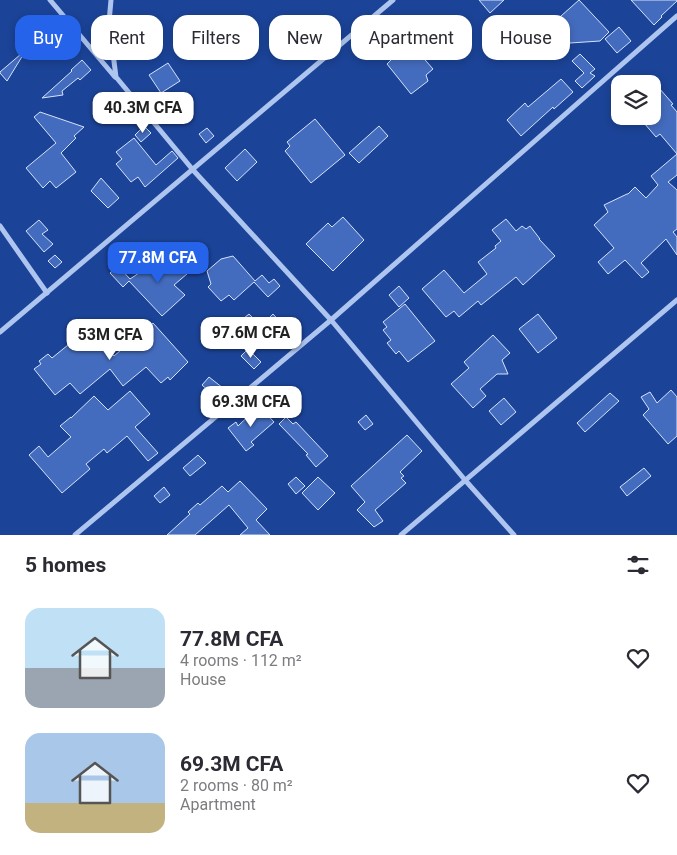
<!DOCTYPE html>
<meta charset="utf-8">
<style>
:root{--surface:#fff;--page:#f7f7f7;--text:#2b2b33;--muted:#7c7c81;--accent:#2563eb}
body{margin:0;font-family:Roboto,sans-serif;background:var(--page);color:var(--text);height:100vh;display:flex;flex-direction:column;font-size:19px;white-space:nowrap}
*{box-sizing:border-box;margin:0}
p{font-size:16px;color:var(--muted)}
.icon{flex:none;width:28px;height:28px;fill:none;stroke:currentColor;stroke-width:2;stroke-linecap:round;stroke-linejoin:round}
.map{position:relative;height:535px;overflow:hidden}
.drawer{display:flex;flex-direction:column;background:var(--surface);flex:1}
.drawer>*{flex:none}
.top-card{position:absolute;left:15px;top:15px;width:648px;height:45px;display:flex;gap:10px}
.controls{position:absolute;left:611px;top:75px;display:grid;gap:10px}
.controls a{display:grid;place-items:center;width:50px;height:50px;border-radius:10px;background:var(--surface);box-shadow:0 2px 8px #0003;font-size:25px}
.price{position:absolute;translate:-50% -42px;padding:0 11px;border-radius:10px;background:#fff;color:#222;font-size:16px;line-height:32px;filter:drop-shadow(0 1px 2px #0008)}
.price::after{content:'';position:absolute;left:50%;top:30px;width:15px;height:11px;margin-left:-8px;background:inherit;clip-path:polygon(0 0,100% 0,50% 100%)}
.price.selected{background:var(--accent);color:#fff}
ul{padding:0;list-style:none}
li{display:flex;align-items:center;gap:15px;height:125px;padding:0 25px}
li span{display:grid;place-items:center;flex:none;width:140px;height:100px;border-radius:15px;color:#555}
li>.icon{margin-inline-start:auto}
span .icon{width:60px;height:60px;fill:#fffc;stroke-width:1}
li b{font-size:21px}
h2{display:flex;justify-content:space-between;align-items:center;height:60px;padding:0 25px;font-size:21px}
.tag{padding:0 18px;border-radius:15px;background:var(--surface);box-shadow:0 2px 8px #0003;font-size:18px;line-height:45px}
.tag.selected{background:var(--accent);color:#fff}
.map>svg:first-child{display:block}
.building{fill:#446cbe;stroke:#d5e2fb}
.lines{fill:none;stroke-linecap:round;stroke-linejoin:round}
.street{stroke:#aec5f0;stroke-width:5}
</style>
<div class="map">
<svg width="677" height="535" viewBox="0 0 677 535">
<rect width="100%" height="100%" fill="#1b4397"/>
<!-- building -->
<g class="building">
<polygon points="479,0 504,0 490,13"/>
<polygon points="579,0 609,32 600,41 570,43 552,24"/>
<polygon points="631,0 677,0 677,1 661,16 662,17 654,25"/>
<polygon points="47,24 56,33 40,48 32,39"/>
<polygon points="619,27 631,41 617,53 605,39"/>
<polygon points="406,38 433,69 426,75 428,81 411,94 387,64 394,57 391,52"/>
<polygon points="21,54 23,55 7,81 0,73 0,72"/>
<polygon points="580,54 595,69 590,73 595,76 582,88 575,81 584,73 572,61"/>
<polygon points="82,60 91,70 80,80 78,78 62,91 63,95 42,98 72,71 71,70"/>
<polygon points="168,63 180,81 161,93 149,75"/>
<polygon points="561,79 573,92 554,109 553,107 521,136 507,120 525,103 528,107"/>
<polygon points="652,80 673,104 671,105 677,112 677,175 668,182 677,190 677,229 673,232 677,237 677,255 666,239 641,263 649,272 642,278 625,260 608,274 598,262 614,248 594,225 608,212 604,205 627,194 628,194 635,187 646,198 658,185 651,176 677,154 660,134 656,137 638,116 652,116"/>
<polygon points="40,112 84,127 74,136 76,138 61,153 76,172 56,188 50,181 43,188 26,168 56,143 34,117"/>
<polygon points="315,119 345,155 311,183 285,151 290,146 287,142"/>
<polygon points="144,126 151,133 141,142 135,135"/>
<polygon points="379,126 388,136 359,163 349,153"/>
<polygon points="207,128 214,136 206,143 199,134"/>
<polygon points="134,138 156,165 172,151 178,158 145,187 138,177 131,182 116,164 122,159 116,152"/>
<polygon points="245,149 257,162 237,181 225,168"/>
<polygon points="101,178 119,198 108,208 91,191"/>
<polygon points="343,217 364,240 333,271 306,244 328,223 332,227"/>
<polygon points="506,219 516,231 522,226 526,229 530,226 540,239 539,239 555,256 523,285 516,277 481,305 478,301 459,317 454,311 446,317 422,289 444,270 464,293 487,274 478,262 496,248 495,246 501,241 492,230"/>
<polygon points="39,220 48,230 42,234 53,244 44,252 26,231"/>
<polygon points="182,254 194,268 174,285 185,295 162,316 129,281 123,287 110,273 118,266 130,279 145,269 162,273"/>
<polygon points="55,255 62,262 55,268 48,261"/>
<polygon points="233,256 255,281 262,275 269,283 274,279 280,286 268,297 254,282 234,300 229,295 221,301 208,287 211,284 207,271 221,259"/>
<polygon points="399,286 409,298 399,307 389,295"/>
<polygon points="405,304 435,341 408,362 399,351 396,354 387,343 391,340 383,330 387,327 383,322"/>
<polygon points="249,314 259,324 248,334 238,323"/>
<polygon points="273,314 284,326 275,334 264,323"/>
<polygon points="538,314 557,338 538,353 519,329"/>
<polygon points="153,323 188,362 170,380 168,377 161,383 146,367 123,386 110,369 80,394 70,383 55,395 34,369 41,364 39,361 48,354 52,358 79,336 81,338 91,329 114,356"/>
<polygon points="493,335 510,353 502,360 508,374 497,374 480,389 486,396 473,408 451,384 469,368 464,362"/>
<polygon points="248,349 261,362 254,369 241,356"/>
<polygon points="209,377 228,392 219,400 202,385"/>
<polygon points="671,390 677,397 677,436 668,444 643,415 649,409 641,397 650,392 657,403"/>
<polygon points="130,391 150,414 135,427 158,453 148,461 127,436 107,453 104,449 86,464 90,469 62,493 29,455 39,446 48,457 71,437 60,426 71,417 71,418 94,396 108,410"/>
<polygon points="610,393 619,401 585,432 577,423"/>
<polygon points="504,398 516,412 501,425 489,411"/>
<polygon points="259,406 274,422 251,442 254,445 246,451 228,428 236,422 238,426"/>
<polygon points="366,415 373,424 365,430 358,422"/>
<polygon points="286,417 293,424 296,422 328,456 316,467 306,455 308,454 279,424"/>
<polygon points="407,435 422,451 400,472 404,476 401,478 406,483 375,510 383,521 374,527 357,510 365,502 351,486"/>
<polygon points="198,455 206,463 190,476 183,468"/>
<polygon points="644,468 651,476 627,496 620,487"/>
<polygon points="296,477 305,486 296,494 288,484"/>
<polygon points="318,477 335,493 318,510 302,493"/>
<polygon points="240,481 267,509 256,520 270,535 240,535 248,528 229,505 195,535 167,535 190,514 188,512 198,503 200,505 222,486 228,492"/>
<polygon points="164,487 170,495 160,503 154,496"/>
</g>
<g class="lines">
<!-- street -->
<g class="street">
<polyline points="50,0 115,77"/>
<polyline points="111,0 109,22 116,77 193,170 331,320 465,480 514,535"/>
<polyline points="0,226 47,293"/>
<polyline points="0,332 393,0"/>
<polyline points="75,535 331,320 677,16"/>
<polyline points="401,535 677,300"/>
</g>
</g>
</svg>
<div class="controls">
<a><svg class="icon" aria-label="layers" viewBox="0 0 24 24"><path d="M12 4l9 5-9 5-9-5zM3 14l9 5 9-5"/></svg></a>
</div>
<b class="price" style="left:143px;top:134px">40.3M CFA</b>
<b class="price selected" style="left:158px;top:284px">77.8M CFA</b>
<b class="price" style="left:251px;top:359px">97.6M CFA</b>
<b class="price" style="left:110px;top:361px">53M CFA</b>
<b class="price" style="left:251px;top:428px">69.3M CFA</b>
<div class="top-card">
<a class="tag selected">Buy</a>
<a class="tag">Rent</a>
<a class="tag">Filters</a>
<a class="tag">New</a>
<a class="tag">Apartment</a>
<a class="tag">House</a>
</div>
</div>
<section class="drawer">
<h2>5 homes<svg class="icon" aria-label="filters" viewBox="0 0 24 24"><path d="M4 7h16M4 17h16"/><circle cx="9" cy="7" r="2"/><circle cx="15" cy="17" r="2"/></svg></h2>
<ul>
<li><span style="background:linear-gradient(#bfe0f5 60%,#9aa5b1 0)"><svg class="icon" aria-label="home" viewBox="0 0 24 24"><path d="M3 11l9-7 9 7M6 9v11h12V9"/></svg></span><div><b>77.8M CFA</b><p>4 rooms · 112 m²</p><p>House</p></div><svg class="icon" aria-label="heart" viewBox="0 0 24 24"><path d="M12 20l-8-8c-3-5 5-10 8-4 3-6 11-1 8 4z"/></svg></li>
<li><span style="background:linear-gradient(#a9c7e8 70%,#c2b280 0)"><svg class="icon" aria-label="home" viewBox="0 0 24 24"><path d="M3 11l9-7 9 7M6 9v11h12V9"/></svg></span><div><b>69.3M CFA</b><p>2 rooms · 80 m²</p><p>Apartment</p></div><svg class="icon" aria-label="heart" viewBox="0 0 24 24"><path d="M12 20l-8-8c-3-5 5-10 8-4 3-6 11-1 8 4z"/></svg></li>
</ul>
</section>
